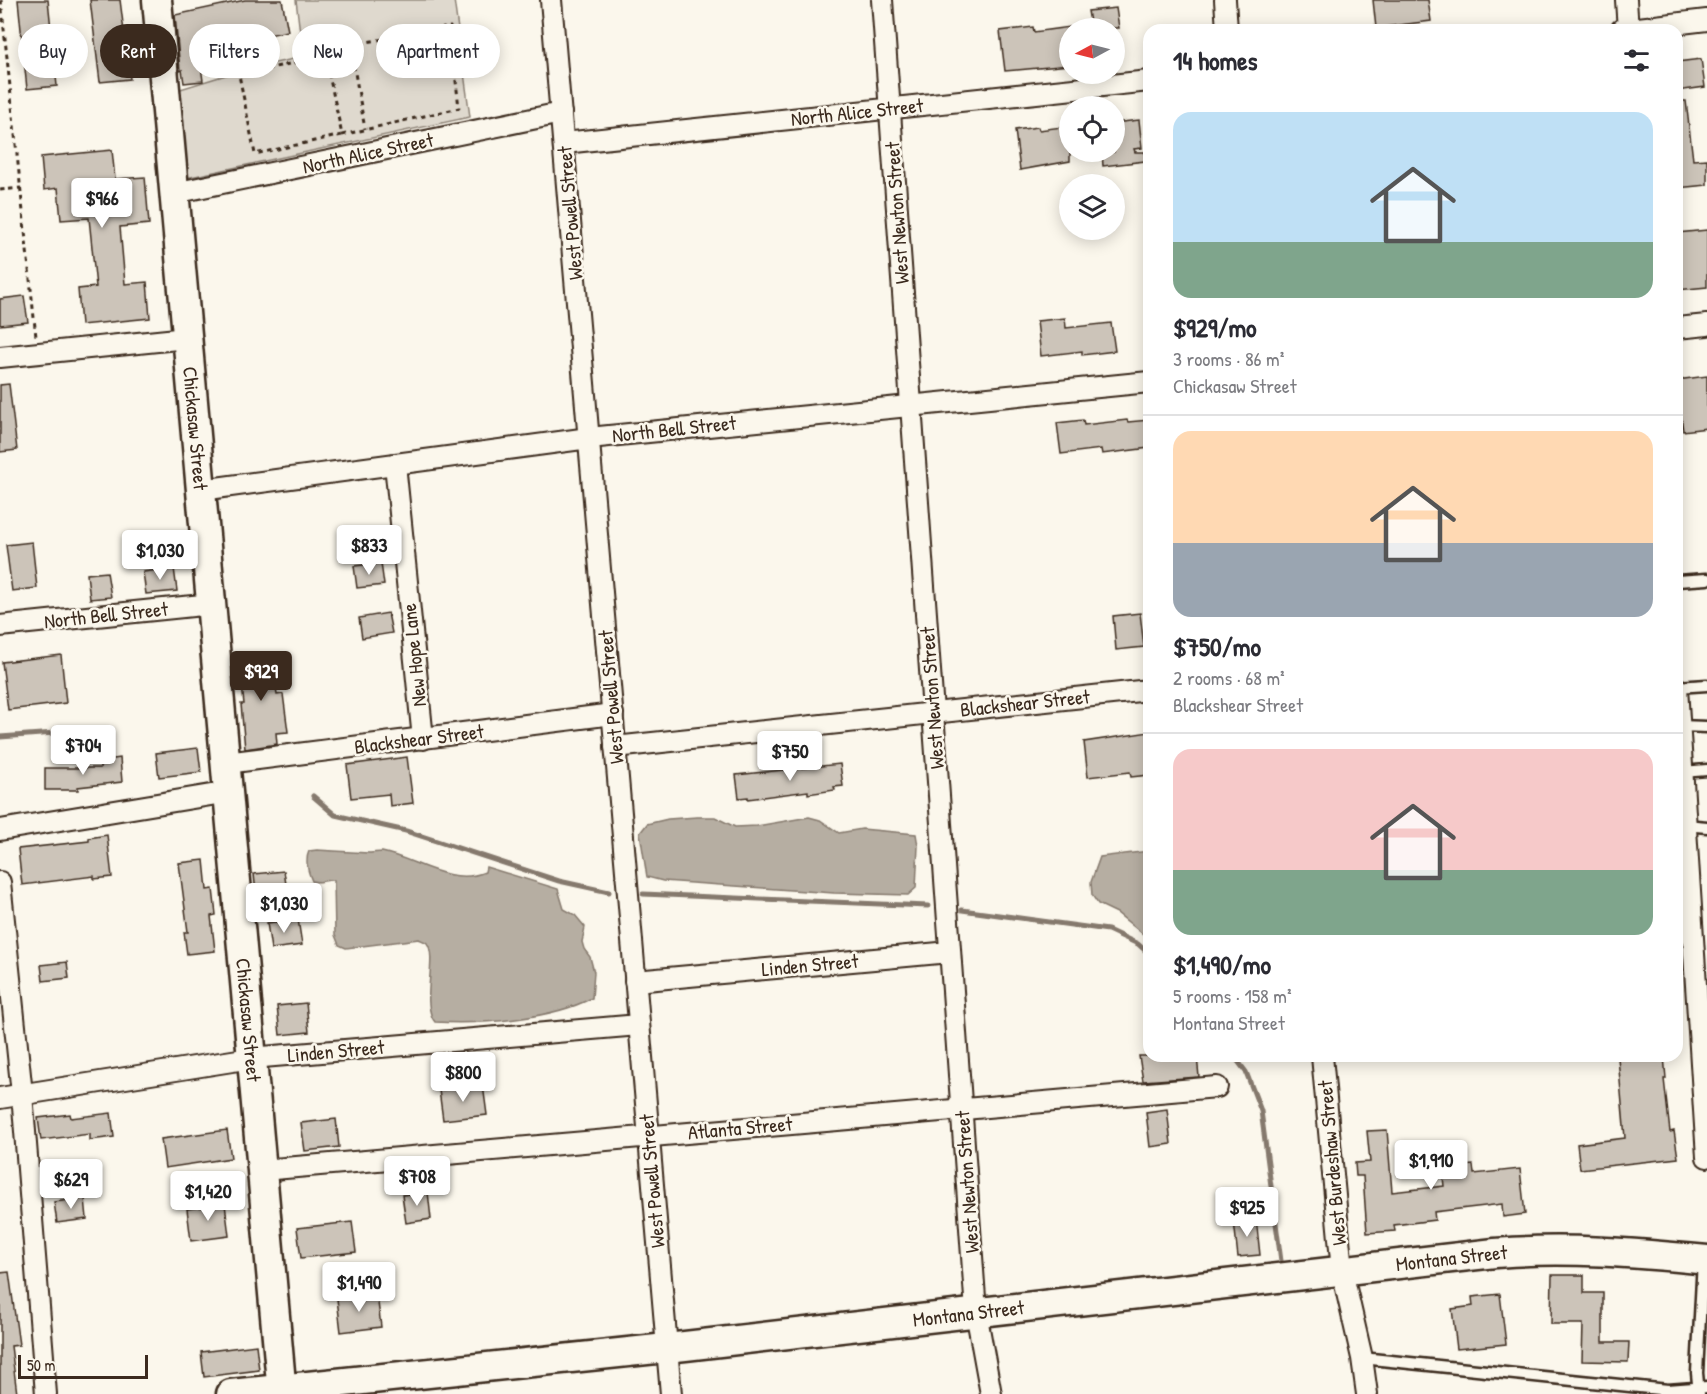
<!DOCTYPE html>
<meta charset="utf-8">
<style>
:root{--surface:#fff;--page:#f7f7f7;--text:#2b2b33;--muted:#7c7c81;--line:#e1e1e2;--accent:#3b2a1e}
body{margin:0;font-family:"Patrick Hand",sans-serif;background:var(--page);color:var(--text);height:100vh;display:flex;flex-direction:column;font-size:22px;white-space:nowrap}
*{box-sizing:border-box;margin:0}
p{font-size:20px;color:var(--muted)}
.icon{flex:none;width:33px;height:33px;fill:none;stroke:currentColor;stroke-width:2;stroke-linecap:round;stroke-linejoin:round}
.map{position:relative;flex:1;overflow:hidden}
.side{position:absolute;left:1143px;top:24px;width:540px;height:1038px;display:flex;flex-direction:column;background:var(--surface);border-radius:18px;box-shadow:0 3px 15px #0003}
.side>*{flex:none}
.hud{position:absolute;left:18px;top:24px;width:570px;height:54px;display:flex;gap:12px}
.needle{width:39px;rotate:263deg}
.tools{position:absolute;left:1059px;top:18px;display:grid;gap:12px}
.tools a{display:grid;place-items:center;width:66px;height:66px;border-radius:50%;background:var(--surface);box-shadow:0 3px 15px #0003;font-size:30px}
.scale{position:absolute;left:18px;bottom:15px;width:130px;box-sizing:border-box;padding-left:6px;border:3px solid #3b2a1e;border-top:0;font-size:16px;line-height:21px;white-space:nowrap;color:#3b2a1e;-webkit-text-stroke:4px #fbf7ec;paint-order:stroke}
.price{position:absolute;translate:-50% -51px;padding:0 14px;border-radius:6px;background:#fff;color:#222;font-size:20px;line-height:39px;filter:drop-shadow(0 2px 3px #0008)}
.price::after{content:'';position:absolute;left:50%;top:36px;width:18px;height:14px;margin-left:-9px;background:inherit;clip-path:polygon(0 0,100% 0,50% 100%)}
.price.current{background:var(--accent);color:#fff}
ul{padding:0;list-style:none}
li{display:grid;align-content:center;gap:12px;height:318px;padding:0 30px}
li+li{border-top:2px solid var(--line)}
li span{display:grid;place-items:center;height:186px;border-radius:18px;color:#555}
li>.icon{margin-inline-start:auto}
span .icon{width:108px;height:108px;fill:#fffc;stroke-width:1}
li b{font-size:26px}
h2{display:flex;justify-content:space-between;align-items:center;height:72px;padding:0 30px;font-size:26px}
.tag{padding:0 21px;border-radius:27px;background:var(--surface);box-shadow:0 3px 15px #0003;font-size:21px;line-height:54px}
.tag.current{background:var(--accent);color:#fff}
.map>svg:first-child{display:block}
.green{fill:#dfd9ce;stroke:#8d8276;stroke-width:1.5}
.water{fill:#b6aea2;stroke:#85796d;stroke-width:1.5}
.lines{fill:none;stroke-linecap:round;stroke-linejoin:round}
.stream{stroke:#85796d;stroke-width:5}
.building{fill:#ccc4b9;stroke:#3b2a1e;stroke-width:1.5}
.lane-casing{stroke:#3b2a1e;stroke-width:15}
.street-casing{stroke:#3b2a1e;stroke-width:24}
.secondary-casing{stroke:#3b2a1e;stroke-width:33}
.path{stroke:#3b2a1e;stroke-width:3;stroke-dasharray:4.5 4.5;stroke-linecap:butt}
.lane{stroke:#fbf7ec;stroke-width:10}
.street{stroke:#fbf7ec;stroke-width:20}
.secondary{stroke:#fbf7ec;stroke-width:28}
.labels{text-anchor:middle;stroke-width:5;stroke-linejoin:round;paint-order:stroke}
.street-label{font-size:20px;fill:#3b2a1e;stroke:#fbf7ec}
</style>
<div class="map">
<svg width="1707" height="1394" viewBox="0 0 1707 1394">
<rect width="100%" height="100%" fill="#fbf7ec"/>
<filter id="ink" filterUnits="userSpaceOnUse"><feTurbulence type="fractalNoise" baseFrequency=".0167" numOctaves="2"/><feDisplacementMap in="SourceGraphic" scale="12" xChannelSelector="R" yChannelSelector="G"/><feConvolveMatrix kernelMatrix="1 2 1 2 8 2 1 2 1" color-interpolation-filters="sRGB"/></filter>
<g filter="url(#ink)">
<!-- green -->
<polygon class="green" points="296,0 454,0 470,117 181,179 174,91 242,70 303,57"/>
<!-- water -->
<g class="water">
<polygon points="697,817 715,817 735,827 757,826 809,817 820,820 839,833 862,829 916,834 918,846 916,888 908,895 834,893 663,881 647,877 640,833 647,824 668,819"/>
<path d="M317,850C334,851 351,852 368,853C372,853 378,852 382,852C414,858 451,887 485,872L486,867L558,889L564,909L575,915L585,927L582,942L584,949L590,957L594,972L592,998C552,1019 481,1025 435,1022C420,1004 438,957 427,943C426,942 421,940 419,939L346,948L339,945L335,935L334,880C326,879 319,884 312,881C308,872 305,860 309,851Z"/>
<polygon points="1149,851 1149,939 1117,913 1098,904 1092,895 1091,882 1100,857"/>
</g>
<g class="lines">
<!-- stream -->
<g class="stream">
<polyline points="0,737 69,732 102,745"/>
<polyline points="313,796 335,815 406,831 559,881 609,892"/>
<polyline points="643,894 928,906"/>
<polyline points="962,910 1108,930 1138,944 1149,954"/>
<polyline points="1234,1056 1246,1072 1261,1111 1281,1261"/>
</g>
</g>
<!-- building -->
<g class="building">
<polygon points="18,0 48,0 57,86 27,89"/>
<polygon points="90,0 120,0 130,79 100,82"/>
<polygon points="245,0 282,0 288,31 249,39 252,56 201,66 203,81 184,83 182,70 180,71 175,15"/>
<polygon points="1373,0 1428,0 1431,21 1376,28"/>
<polygon points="1116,8 1119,28 1091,28 1088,11"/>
<polygon points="1033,27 1034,32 1070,27 1070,65 1005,71 1000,31"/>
<polygon points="1701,59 1705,87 1677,91 1677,62"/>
<polygon points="1677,101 1686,101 1693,160 1707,159 1707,185 1677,188"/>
<polygon points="1139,120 1142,148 1134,149 1135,152 1145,152 1145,161 1103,166 1102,152 1114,152 1114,123"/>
<polygon points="1070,126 1070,161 1020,170 1015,130 1038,127 1039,130"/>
<polygon points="112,150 115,179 145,177 149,224 120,227 125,284 147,282 150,318 81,325 78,289 96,287 89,218 61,220 58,188 44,190 41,157"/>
<polygon points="1707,230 1707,287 1677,290 1677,233"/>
<polygon points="24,296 28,322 0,325 0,299"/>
<polygon points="1065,318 1066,328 1111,323 1115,351 1082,355 1082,351 1041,356 1037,321"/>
<polygon points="1707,376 1707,428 1683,431 1677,380"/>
<polygon points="9,384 17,450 0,452 0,385"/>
<polygon points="1083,420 1084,425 1127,420 1128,422 1149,420 1149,448 1102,454 1101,449 1061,454 1057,423"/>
<polygon points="32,542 37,588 12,591 6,545"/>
<polygon points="381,563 384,585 357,588 354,566"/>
<polygon points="174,568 177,591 146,594 143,572"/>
<polygon points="107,572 111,597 90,599 87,574"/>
<polygon points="388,613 392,633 362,638 359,618"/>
<polygon points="1140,613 1144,647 1116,650 1113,616"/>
<polygon points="272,653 277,695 283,694 288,732 276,733 277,744 245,749 241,704 244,704 239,657"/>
<polygon points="61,655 66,703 8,710 2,662"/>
<polygon points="1149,732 1149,775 1131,777 1130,772 1088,777 1084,742"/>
<polygon points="198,748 201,772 159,777 156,753"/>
<polygon points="407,757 413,803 390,806 389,794 351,798 347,765"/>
<polygon points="120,758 122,782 78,787 78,790 45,790 45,768 100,768 100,761"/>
<polygon points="840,764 843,786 834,787 835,790 808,794 808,791 748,799 748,797 739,798 736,775"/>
<polygon points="107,835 112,877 94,879 94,876 22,885 18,849 89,841 89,838"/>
<polygon points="204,860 207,890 213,889 216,915 211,916 215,951 187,954 184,932 188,932 179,863"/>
<polygon points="284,871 287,891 256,894 254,874"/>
<polygon points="298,919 302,945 271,949 267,923"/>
<polygon points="67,962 69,978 43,981 41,965"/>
<polygon points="306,1003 309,1032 280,1035 277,1006"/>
<polygon points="1139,1056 1197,1056 1199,1077 1143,1081"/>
<polygon points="1631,1056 1664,1056 1666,1079 1664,1079 1670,1132 1674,1131 1678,1158 1580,1169 1577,1144 1625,1138 1618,1058"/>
<polygon points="483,1085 487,1115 443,1120 439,1090"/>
<polygon points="1167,1109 1171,1144 1150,1147 1146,1112"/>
<polygon points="111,1113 114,1137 90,1140 90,1134 41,1140 38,1118 70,1114 71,1118"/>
<polygon points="336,1119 339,1147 305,1151 301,1123"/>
<polygon points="227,1130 231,1158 165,1168 161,1139"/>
<polygon points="1387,1130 1392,1192 1444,1186 1442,1168 1473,1165 1474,1174 1520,1169 1525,1214 1503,1217 1502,1204 1434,1212 1435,1220 1394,1225 1395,1231 1367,1233 1363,1176 1356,1176 1355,1163 1370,1162 1367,1131"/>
<polygon points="428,1192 431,1219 406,1223 402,1195"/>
<polygon points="85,1198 87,1219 57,1223 54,1202"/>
<polygon points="225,1204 229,1236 191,1241 187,1209"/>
<polygon points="1256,1218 1260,1255 1238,1257 1234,1221"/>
<polygon points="352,1222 356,1252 301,1258 297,1228"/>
<polygon points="9,1272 19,1345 11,1346 17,1394 0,1394 0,1273"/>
<polygon points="1552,1275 1584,1275 1584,1293 1603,1293 1603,1342 1629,1342 1628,1362 1582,1361 1583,1324 1551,1324"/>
<polygon points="377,1294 381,1327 341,1332 337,1299"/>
<polygon points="1500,1294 1506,1344 1457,1349 1452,1309 1473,1306 1472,1297"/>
<polygon points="256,1345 259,1370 204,1377 201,1352"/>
</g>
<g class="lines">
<defs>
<g id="lane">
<polyline points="1677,581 1707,579"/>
<polyline points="1677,687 1707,685"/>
<polyline points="1679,726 1707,727"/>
<polyline points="1682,772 1707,770"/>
<polyline points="1685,825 1707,827"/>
<polyline points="1362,1358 1668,1390 1707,1387"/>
<polyline points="1699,1394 1697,1373 1703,1260"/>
</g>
<g id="street">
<polyline points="551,0 671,1394"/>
<polyline points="882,0 976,1312 991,1394"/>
<polyline points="1225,0 1227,30"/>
<polyline points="1626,0 1628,30"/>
<polyline points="1621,30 1707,20"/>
<polyline points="564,143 1149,81"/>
<polyline points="174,193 561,113"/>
<polyline points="1677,328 1707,325"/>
<polyline points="0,357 187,338"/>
<polyline points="395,464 423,739"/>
<polyline points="201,490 589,438 1149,382"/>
<polyline points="0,626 212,604"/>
<polyline points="1677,688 1707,1157"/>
<polyline points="615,747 1149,690"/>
<polyline points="226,763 613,714"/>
<polyline points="0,830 229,792"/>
<polyline points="0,882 22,1094 46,1394"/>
<polyline points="635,981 950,952"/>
<polyline points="1322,1056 1342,1271 1362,1358 1367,1394"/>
<polyline points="0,1098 251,1058 639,1025"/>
<polyline points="262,1170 1217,1087"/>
</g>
<g id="secondary">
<path id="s1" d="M157,0L282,1394"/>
<path id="s2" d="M231,1394L685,1346L1495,1253C1566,1247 1636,1253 1707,1260"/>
</g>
</defs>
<!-- lane casing -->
<use href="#lane" class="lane-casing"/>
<!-- street casing -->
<use href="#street" class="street-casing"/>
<!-- secondary casing -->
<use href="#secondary" class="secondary-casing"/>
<!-- path -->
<g class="path">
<polyline points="1,0 36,337"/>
<polygon points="325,56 342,135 255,154 239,75"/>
<polyline points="342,135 459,108 450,27 350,45 365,129"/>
<polyline points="0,190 21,188"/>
</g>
<!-- lane -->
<use href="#lane" class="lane"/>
<!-- street -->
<use href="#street" class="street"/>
<!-- secondary -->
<use href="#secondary" class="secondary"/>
</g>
</g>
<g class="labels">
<!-- street labels -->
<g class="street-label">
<text transform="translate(857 112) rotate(-6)" y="7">North Alice Street</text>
<text transform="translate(368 153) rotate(-12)" y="7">North Alice Street</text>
<text transform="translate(570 213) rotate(-95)" y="7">West Powell Street</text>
<text transform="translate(897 213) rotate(-94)" y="7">West Newton Street</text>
<text dy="7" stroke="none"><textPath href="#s1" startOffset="430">Chickasaw Street</textPath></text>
<text transform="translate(674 429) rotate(-6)" y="7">North Bell Street</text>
<text transform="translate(106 615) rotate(-6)" y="7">North Bell Street</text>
<text transform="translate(414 655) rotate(-96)" y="7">New Hope Lane</text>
<text transform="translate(611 697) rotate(-95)" y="7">West Powell Street</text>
<text transform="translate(932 698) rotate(-94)" y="7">West Newton Street</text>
<text transform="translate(1025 703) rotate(-6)" y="7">Blackshear Street</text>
<text transform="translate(419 739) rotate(-7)" y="7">Blackshear Street</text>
<text transform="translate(810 965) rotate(-5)" y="7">Linden Street</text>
<text dy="7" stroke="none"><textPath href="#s1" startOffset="1024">Chickasaw Street</textPath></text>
<text transform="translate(336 1051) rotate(-5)" y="7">Linden Street</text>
<text transform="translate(740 1128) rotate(-5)" y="7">Atlanta Street</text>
<text transform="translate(1332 1163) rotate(-95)" y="7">West Burdeshaw Street</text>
<text transform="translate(652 1181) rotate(-95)" y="7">West Powell Street</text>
<text transform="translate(967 1182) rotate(-94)" y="7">West Newton Street</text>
<text dy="7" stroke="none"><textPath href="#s2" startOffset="1228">Montana Street</textPath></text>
<text dy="7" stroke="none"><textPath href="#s2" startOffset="742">Montana Street</textPath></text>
</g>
</g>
</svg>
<div class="tools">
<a><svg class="needle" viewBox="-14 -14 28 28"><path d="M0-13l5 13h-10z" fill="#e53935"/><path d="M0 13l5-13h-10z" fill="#7c7c81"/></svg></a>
<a><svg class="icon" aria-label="locate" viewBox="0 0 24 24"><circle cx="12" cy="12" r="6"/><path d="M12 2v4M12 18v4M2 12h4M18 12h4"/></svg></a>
<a><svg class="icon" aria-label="layers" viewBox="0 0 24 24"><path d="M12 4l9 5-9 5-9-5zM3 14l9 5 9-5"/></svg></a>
</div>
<div class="scale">50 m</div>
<b class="price" style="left:102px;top:229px">$966</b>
<b class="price" style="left:369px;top:576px">$833</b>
<b class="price" style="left:160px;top:581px">$1,030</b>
<b class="price current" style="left:261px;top:702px">$929</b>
<b class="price" style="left:83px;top:776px">$704</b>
<b class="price" style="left:790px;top:782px">$750</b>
<b class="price" style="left:284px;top:934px">$1,030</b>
<b class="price" style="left:463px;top:1103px">$800</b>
<b class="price" style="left:1431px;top:1191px">$1,910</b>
<b class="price" style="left:417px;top:1207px">$708</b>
<b class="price" style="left:71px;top:1210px">$629</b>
<b class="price" style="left:208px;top:1222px">$1,420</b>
<b class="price" style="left:1247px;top:1238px">$925</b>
<b class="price" style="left:359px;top:1313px">$1,490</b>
<div class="hud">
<a class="tag">Buy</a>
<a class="tag current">Rent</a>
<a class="tag">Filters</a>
<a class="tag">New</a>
<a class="tag">Apartment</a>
</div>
<section class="side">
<h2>14 homes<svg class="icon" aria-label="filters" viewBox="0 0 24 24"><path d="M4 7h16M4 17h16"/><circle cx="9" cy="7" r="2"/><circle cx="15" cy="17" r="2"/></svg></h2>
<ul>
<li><span style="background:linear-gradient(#bfe0f5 70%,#7fa58c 0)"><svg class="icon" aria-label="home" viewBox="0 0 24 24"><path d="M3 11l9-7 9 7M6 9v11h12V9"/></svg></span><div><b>$929/mo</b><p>3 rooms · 86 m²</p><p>Chickasaw Street</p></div></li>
<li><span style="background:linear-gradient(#ffd9b3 60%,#9aa5b1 0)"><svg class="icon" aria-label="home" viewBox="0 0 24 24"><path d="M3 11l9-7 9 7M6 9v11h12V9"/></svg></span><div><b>$750/mo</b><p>2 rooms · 68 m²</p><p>Blackshear Street</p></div></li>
<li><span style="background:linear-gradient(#f6c9c9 65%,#7fa58c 0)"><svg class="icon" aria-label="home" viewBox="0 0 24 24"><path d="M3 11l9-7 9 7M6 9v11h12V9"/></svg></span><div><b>$1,490/mo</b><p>5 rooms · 158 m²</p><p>Montana Street</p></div></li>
</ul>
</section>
</div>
